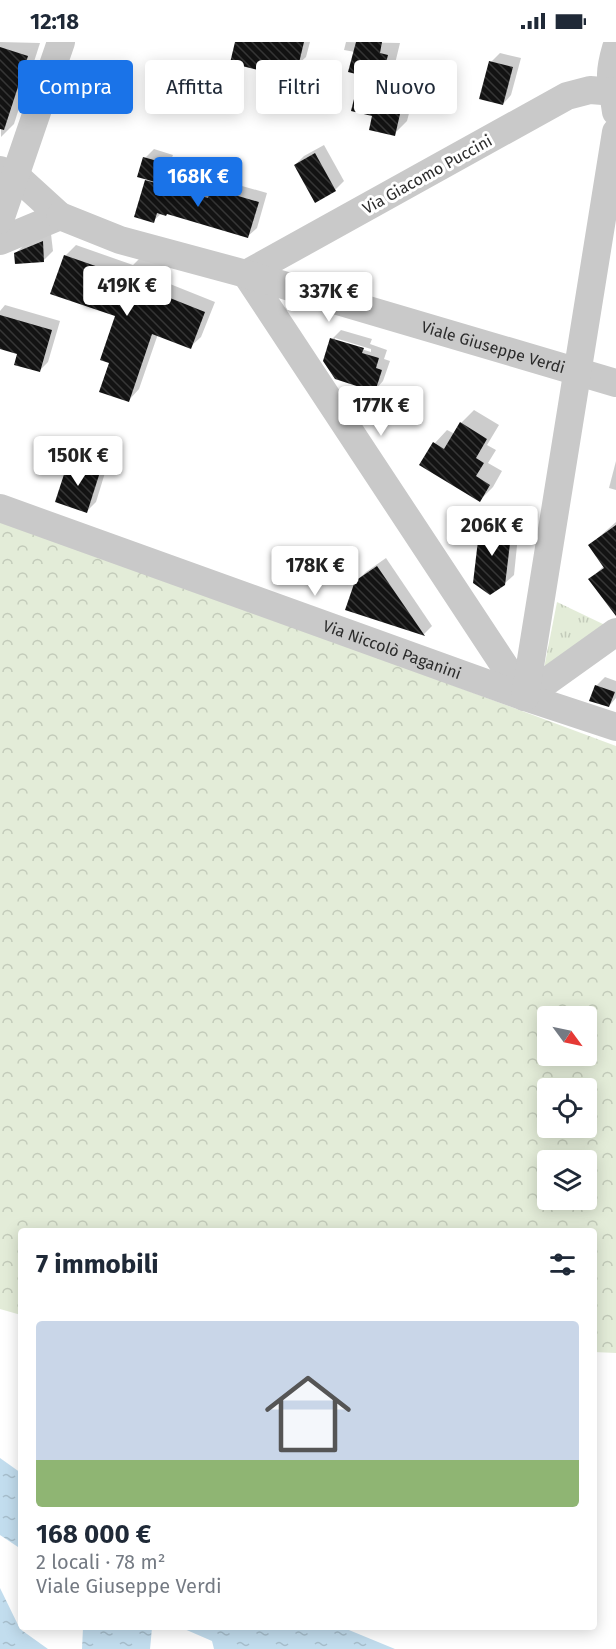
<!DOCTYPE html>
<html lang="it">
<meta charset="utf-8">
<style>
:root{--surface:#fff;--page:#f6f6f7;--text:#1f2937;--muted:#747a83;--line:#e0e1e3;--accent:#1a73e8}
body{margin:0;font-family:"Fira Sans",sans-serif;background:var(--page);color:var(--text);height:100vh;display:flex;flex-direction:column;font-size:22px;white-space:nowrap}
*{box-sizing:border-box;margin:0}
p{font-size:20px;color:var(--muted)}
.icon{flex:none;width:33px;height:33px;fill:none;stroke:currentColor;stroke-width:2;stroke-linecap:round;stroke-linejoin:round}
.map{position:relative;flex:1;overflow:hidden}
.side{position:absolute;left:18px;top:1186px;width:579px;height:402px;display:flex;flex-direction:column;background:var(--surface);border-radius:6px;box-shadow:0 3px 15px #0003}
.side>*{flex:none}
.top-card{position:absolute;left:18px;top:18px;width:580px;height:54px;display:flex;gap:12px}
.needle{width:39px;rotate:123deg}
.buttons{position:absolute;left:537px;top:964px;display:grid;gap:12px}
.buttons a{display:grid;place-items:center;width:60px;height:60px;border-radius:6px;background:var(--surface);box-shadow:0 3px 15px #0003;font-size:30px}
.price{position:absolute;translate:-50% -51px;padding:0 14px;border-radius:6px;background:#fff;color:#222;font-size:20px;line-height:39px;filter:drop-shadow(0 2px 3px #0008)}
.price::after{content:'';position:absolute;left:50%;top:36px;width:18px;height:14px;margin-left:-9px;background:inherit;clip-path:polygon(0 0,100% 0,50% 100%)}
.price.on{background:var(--accent);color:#fff}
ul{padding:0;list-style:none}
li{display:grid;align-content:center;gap:12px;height:318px;padding:0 18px}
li+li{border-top:2px solid var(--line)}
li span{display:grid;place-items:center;height:186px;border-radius:6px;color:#555}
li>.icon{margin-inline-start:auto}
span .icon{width:108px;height:108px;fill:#fffc;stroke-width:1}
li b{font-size:26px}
h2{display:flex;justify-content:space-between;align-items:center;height:72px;padding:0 18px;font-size:26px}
.chip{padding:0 21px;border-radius:6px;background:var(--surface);box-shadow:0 3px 15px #0003;font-size:21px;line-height:54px}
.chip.on{background:var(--accent);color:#fff}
.status{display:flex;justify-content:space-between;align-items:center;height:42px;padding:0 30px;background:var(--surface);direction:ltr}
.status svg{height:16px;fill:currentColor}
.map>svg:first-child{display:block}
.grass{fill:url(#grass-tufts)}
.forest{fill:url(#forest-crowns);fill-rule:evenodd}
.water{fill:url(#water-ripples)}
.shadow{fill:#0003;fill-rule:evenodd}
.building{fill:url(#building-back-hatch)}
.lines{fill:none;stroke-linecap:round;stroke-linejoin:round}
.minor{stroke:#c9c9c9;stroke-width:28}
.labels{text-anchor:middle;stroke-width:6;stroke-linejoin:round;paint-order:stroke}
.street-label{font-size:16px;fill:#2c2c2c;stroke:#fff}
</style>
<div class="status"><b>12:18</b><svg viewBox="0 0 49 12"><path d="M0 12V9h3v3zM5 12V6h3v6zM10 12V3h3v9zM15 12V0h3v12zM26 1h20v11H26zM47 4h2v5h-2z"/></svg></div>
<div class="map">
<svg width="616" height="1607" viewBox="0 0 616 1607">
<defs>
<pattern id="grass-tufts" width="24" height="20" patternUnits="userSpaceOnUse" patternTransform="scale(1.5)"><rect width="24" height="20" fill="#e3ecd8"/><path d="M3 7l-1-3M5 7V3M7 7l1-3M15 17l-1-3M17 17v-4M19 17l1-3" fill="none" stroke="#c3cbba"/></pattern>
<pattern id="forest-crowns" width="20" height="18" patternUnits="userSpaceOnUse" patternTransform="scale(1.5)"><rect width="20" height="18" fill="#e3ecd8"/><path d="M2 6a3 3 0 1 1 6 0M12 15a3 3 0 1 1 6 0" fill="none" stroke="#c3cbba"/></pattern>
<pattern id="water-ripples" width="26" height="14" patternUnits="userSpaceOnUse" patternTransform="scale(1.5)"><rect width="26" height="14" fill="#c2ddee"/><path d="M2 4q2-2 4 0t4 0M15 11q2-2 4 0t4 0" fill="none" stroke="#a7becc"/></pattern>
<pattern id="building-back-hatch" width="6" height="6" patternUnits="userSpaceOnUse" patternTransform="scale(1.5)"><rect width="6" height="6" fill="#131313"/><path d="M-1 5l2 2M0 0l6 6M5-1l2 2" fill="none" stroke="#363636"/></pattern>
</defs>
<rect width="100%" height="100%" fill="#fff"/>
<!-- grass -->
<polygon class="grass" points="557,560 605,583 544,626"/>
<!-- forest -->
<path class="forest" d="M0,475L616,704V1311L594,1310V1190H21V1273L0,1267ZM548,975H586V1014H548ZM548,1047H586V1086H548ZM548,1119H586V1158H548Z"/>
<!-- water -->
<g class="water">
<polygon points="0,1416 21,1431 21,1507 0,1493"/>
<polygon points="0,1546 20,1587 48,1607 0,1607"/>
<polygon points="83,1586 152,1586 150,1607 82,1607"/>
<polygon points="182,1586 344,1586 395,1607 214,1607 212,1599"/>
</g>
<!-- shadow -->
<g class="shadow">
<polygon points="0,0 40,1 14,82 1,95"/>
<polygon points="237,0 310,0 306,15 286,33"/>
<polygon points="346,0 400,1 392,34 406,38 401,57 412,60 407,79 394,92 374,73 355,10 344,8"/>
<polygon points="500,11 521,16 511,53 503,62 491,20"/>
<polygon points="324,103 344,139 335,148 295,123 304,114"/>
<polygon points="154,107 173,113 165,133 212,147 221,138 267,151 257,186 248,194 167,171 162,171 153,179 146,139 148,137 145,116"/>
<polygon points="51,192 53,209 44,218 15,212 24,203"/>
<polygon points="76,203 133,223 142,214 170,223 165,240 215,260 201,295 190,305 158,292 139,347 129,358 111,320 117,273 65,214"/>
<polygon points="5,263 60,279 48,320 39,329 19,311 0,306 0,269"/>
<path d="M341,288L372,297L370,302L387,308L384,317L390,319L383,339L375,348L332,297ZM335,296L371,307V310L335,299Z"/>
<polygon points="474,368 499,383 487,403 496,408 488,421 502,429 493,445 480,458 435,401 447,388 455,392 461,381"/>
<polygon points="78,412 108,421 96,460 87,469 69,420"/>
<polygon points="616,419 616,448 609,446"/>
<polygon points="506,468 519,484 514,533 504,542 489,481"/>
<polygon points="616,480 616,554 590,537 605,523 590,503"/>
<polygon points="386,516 432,584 424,592 347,567 356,540 366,530"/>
<polygon points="605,635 616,639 616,656 609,664 596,644"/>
</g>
<!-- building -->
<g class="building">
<polygon points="235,0 304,0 298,25 290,23 287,35 230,21"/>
<polygon points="356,0 382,0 380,11 388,13 379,47 394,51 389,70 400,72 395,94 369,88 372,74 351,69 360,33 348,30"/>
<polygon points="0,5 28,14 4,88 0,87"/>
<polygon points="489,19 513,25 503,63 479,57"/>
<polygon points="315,111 336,149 315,161 294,123"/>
<polygon points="143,115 165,121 159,141 137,135"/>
<polygon points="145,138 208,156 211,146 259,160 248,196 167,172 166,174 157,171 154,181 134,175"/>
<polygon points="43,199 44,220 15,222 14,211"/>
<polygon points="64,213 127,235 130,224 160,233 155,250 205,270 191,307 152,292 129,360 99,350 109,321 100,318 115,274 50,252"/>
<polygon points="0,273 52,288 40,330 14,323 17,312 0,307"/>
<polygon points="330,296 364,306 362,311 379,316 376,326 382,328 375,350 335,337 323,319"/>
<polygon points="460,380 487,397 476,416 484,421 476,434 490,443 480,460 419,423 433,400 444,407"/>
<polygon points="68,420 100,430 87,471 55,460"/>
<polygon points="496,475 511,493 505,543 490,553 473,541 479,490"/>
<polygon points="616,483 616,574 588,537 604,526 588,503"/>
<polygon points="377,524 425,594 345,568 355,539"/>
<polygon points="595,643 615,650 609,665 589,659"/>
</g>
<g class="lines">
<!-- minor -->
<g class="minor">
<path d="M616,6C607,37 612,40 616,70"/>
<polyline points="616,50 590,48 567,54 246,232 525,655 616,590"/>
<polyline points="0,128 15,133 60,174 0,199"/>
<path id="s1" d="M60,174L120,198L246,232L616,341"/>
<polyline points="0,178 61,0"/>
<path id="s2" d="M0,466L525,655L616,685"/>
<polyline points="525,655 616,90"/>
</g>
</g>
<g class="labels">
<!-- street labels -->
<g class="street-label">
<text transform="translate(427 132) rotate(-29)" y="6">Via Giacomo Puccini</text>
<text dy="6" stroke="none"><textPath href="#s1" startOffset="453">Viale Giuseppe Verdi</textPath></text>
<text dy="6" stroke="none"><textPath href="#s2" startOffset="417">Via Niccolò Paganini</textPath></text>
</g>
</g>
</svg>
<div class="buttons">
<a><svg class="needle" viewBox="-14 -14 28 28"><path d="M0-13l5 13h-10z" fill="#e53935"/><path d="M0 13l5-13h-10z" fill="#747a83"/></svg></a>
<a><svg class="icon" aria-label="locate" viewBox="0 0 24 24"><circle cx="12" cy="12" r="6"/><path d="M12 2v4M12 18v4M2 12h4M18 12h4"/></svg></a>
<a><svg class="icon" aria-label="layers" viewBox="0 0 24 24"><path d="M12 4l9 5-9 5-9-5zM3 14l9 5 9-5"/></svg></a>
</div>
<b class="price on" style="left:198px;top:166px">168K €</b>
<b class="price" style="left:127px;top:275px">419K €</b>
<b class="price" style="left:329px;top:281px">337K €</b>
<b class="price" style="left:381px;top:395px">177K €</b>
<b class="price" style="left:78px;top:445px">150K €</b>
<b class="price" style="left:492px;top:515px">206K €</b>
<b class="price" style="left:315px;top:555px">178K €</b>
<div class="top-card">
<a class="chip on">Compra</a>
<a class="chip">Affitta</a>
<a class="chip">Filtri</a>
<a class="chip">Nuovo</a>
</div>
<section class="side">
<h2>7 immobili<svg class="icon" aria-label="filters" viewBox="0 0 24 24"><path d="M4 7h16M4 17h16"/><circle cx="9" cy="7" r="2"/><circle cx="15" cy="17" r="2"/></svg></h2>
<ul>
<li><span style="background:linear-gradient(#c9d6e8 75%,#8fb573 0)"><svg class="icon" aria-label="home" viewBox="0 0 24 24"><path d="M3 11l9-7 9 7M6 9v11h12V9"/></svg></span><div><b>168 000 €</b><p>2 locali · 78 m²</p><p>Viale Giuseppe Verdi</p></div></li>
</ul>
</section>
</div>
